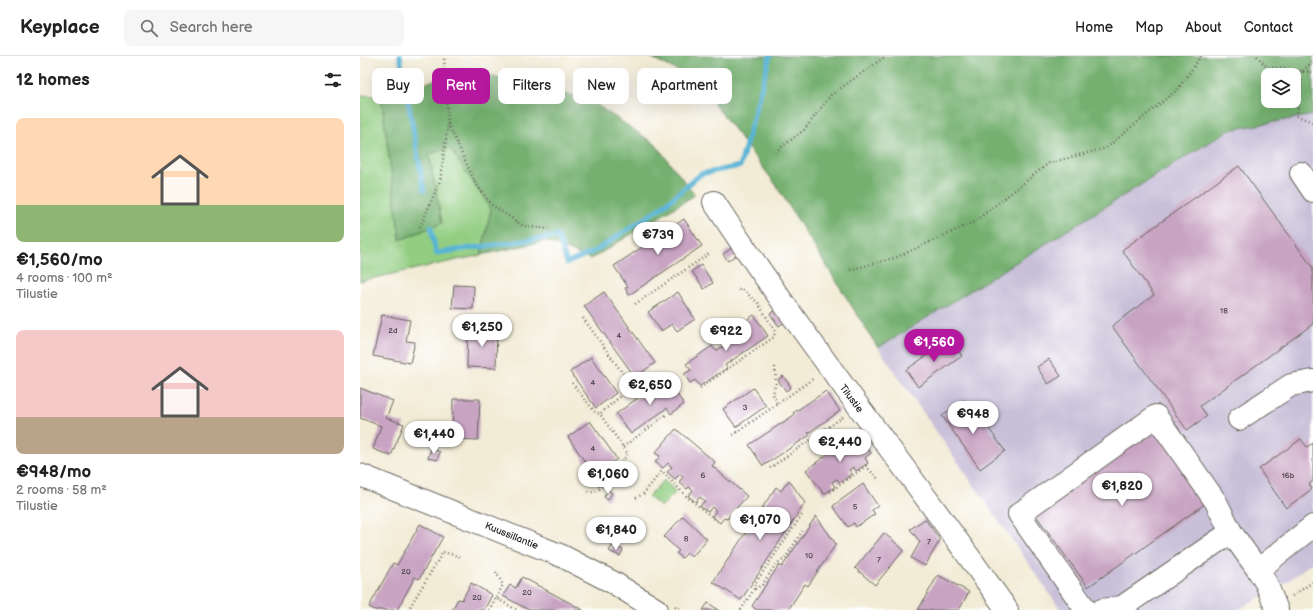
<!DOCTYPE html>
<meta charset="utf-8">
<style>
:root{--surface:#fff;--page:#f6f6f6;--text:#222;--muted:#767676;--line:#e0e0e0;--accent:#b5179e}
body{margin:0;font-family:"Balsamiq Sans",sans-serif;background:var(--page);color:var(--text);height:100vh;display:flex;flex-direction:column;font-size:15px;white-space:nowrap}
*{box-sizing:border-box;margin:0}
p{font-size:13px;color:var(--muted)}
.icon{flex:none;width:22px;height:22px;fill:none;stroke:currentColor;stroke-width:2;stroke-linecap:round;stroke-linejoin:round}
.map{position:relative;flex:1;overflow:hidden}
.drawer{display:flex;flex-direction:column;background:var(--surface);width:360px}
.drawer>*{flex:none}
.top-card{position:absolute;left:12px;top:12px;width:380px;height:36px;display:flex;gap:8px}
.buttons{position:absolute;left:901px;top:12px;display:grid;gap:8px}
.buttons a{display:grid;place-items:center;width:40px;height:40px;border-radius:8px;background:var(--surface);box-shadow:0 4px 16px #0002;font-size:20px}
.price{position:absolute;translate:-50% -34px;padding:0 9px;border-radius:14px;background:#fff;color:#222;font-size:13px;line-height:26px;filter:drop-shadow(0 1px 2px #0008)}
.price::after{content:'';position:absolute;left:50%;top:24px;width:12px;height:9px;margin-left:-6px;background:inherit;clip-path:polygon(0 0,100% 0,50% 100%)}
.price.current{background:var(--accent);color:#fff}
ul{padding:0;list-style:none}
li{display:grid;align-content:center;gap:8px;height:212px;padding:0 16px}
li span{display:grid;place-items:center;height:124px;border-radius:8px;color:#555}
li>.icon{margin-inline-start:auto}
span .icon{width:72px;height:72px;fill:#fffc;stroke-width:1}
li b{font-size:17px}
h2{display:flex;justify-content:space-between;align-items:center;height:48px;padding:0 16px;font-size:17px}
.tag{padding:0 14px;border-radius:8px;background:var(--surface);box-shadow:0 4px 16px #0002;font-size:14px;line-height:36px}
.tag.current{background:var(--accent);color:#fff}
header{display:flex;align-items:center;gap:24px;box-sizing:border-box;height:56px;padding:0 20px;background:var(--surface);border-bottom:1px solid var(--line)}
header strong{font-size:19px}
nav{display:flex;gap:22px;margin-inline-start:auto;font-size:14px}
.search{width:280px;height:36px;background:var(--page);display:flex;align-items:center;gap:10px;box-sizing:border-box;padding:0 14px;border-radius:8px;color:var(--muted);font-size:15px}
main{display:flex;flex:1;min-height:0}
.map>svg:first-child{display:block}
.industrial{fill:#c8bfd8}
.green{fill:#92cd81;stroke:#57744e}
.forest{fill:#75b06f;stroke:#486646;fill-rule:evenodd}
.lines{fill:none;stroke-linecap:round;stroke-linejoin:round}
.stream{stroke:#57b3d5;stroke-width:5}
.building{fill:#c8a3c2}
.minor-casing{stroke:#67645d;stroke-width:24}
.major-casing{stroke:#67645d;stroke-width:24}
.path{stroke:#67645d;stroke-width:2.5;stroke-dasharray:1 3;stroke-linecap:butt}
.minor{stroke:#fff;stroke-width:22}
.major{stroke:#fff;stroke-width:22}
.labels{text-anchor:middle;stroke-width:3;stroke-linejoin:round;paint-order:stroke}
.number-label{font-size:8px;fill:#473e46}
.street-label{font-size:10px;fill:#1c1c1c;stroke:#fff}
</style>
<header>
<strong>Keyplace</strong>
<div class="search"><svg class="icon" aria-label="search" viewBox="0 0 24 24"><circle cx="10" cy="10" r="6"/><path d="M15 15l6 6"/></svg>Search here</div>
<nav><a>Home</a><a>Map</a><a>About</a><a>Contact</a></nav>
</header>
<main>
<section class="drawer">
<h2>12 homes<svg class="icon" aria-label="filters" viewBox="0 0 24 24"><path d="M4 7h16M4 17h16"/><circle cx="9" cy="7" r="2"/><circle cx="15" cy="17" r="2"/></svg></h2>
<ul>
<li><span style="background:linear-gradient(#ffd9b3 70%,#8fb573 0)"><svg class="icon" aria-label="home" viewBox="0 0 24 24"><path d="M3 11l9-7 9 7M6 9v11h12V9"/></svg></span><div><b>€1,560/mo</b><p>4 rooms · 100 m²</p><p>Tilustie</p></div></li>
<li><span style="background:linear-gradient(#f6c9c9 70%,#b9a48a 0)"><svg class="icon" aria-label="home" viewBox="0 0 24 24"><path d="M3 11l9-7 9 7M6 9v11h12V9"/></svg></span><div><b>€948/mo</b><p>2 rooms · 58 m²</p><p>Tilustie</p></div></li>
</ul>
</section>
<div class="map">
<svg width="953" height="554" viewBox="0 0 953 554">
<rect width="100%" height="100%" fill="#fff"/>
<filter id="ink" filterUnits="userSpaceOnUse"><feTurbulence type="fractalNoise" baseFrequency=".025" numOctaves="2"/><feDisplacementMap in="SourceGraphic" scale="8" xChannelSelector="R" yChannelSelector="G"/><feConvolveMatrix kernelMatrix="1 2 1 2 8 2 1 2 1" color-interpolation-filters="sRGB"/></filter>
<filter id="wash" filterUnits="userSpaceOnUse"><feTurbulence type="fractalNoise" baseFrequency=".012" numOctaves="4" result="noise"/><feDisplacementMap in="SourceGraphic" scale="16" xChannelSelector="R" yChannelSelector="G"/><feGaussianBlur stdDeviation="0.9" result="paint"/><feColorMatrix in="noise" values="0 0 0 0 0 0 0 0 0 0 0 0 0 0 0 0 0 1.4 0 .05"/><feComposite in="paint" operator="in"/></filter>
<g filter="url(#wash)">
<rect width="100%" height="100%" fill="#f2ebd5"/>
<!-- industrial -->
<polygon class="industrial" points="953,59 953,506 924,528 877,554 701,554 518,292 869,74"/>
<!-- green -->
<g class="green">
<polygon points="0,39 21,40 40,184 82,167 69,98 90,92 131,153 121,199 0,225"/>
<polygon points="304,424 316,436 301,451 288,440"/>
</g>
<!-- forest -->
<g class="forest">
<path d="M288,0H953V59L869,74L518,292L414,126L336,24ZM908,19H934V45H908Z"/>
<polygon points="106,15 228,43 295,88 335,139 231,203 186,185 121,199 131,153 90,92 69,98 82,167 40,184 21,40"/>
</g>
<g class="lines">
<!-- stream -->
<g class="stream">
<polyline points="40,0 64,134"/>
<polyline points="71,171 76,197 198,180 207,207 235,195 302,151 341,118 380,110 410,0"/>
</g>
</g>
<g id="blocks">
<!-- building -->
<g class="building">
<polygon points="879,110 953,212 953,268 840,350 847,360 827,374 752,270 794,239 762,194"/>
<polygon points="324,163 342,190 269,239 265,232 268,231 254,210"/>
<polygon points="372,192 377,198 368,205 363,198"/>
<polygon points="341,209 353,227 344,233 332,215"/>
<polygon points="94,229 114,230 113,253 92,252"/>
<polygon points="244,236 295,307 275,321 224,250"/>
<polygon points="318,236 335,263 317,275 312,268 301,275 288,256"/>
<polygon points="417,253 426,265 419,270 410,258"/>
<polygon points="22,259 50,264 46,285 55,286 50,307 13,300"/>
<polygon points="394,259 408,280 365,309 367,312 340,330 335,324 330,327 324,318 331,314 326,308 352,290 356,295 371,285 366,278"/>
<polygon points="108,272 137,273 136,312 107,311"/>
<polygon points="590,283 602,300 558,331 546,314"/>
<polygon points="231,301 256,337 236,352 210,316"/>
<polygon points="689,303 701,320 688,328 677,311"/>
<polygon points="423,320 431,331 426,335 418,324"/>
<polygon points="305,322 324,348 311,358 307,352 271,378 256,358"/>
<polygon points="0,332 33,345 26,362 44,368 31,400 13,393 21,370 0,362"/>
<polygon points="393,332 406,350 376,371 363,353"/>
<polygon points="466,335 480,355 448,377 450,379 403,410 389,389 434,359 433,357"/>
<polygon points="93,343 120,343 118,384 92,383"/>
<polygon points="604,344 619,366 622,363 645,395 620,413 582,360"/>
<polygon points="230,365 257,403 234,419 208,381"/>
<polygon points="796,371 849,445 728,531 675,458"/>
<polygon points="316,373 355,406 352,410 387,440 367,463 364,462 360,467 352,460 356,455 352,451 348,456 340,450 345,445 340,441 336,446 328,440 333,434 329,431 327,433 319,426 323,421 320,418 315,423 307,416 312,411 308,407 303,412 295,406 300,400 295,397"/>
<polygon points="497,377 511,397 505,402 508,407 496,415 493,411 489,414 492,418 480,427 477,423 472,426 475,431 464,438 446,414"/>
<polygon points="941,383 947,391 953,387 953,425 949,428 952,433 926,452 899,413"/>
<polygon points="71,393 80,396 77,404 68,402"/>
<polygon points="429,424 445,447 381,544 353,526 416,431 421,435"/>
<polygon points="503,428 518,450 512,454 515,458 496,471 494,467 488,471 473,450"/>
<polygon points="248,434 252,437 248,444 244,441"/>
<polygon points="323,460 347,483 332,501 327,497 322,502 316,497 319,495 304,481"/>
<polygon points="456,460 476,488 448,530 445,528 428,554 397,554 392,550 419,509 422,511"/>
<polygon points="565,463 580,484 565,510 551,502 560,486 550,473"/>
<polygon points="60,468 83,481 59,523 55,521 37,554 15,554 9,551 33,507 37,509"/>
<polygon points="524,477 544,494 515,529 495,512"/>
<polygon points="253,489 263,494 260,500 249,495"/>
<polygon points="578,519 609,536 599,554 558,554"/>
<polygon points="162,521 223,554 169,554 143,540 150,529 156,532"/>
<polygon points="111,527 132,539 124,554 92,554 98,543 102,544"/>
<polygon points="348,547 359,554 343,554"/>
</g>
</g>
</g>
<g filter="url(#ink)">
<use href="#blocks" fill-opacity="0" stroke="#67645d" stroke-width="1"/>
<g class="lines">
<defs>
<g id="minor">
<polyline points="941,117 953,135"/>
<path d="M354,146C446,286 551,417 647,554"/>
<polyline points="879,363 931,329 953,325"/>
<polyline points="726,554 659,458 796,360 856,446 871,476 898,514"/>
<polyline points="742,554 762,551 871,476"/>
<polyline points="917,554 906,527 898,514 953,470"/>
</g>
<polyline id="major" points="0,419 202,500 254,527 297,554"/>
</defs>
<!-- minor casing -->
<use href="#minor" class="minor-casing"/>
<!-- major casing -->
<use href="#major" class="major-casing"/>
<!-- path -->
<g class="path">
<polyline points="897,0 907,11 943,15 937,60 953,66"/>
<polyline points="943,15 953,5"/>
<polyline points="943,15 953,16"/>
<polyline points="88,68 116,128 132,149 163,170 189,173"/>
<polyline points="415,96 444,74 471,39 526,0"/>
<polyline points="60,171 80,125 88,68 84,0"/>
<polyline points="490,214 537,201 614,166 689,107 746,92 818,33 841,0"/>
<polyline points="275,248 350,197"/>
<polyline points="223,262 272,330 240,358 268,398 241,432 235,436 227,436"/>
<polyline points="415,311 416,326 413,338 417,348"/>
<polyline points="212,327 235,356 240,358"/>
<polyline points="340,332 414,281 415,275 398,247 383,234 377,234"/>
<polyline points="373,379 454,322"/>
<polyline points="263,391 306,359"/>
<polyline points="224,411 241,432"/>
<polyline points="410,412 483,361"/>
<polyline points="470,436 506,410 519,424"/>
<polyline points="276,442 283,438 302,415 327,441 357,465"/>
<polyline points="136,516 143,529 136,542"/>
<polyline points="395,533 402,529 416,508 425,503 442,475"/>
<polyline points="932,540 953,526"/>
<polyline points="315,550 322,554"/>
<polyline points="48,554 83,496 101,501"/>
<polyline points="129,554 136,542 157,554"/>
<polyline points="381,554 394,533 396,526 442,459"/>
</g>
<!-- minor -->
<use href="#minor" class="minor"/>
<!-- major -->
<use href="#major" class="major"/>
</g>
</g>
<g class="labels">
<!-- number labels -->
<g class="number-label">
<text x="864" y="257">18</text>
<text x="33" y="277">2d</text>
<text x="259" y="282">4</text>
<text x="233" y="329">4</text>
<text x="385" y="354">3</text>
<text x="233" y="395">4</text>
<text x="343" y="422">6</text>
<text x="928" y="422">16b</text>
<text x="495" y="453">5</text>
<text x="326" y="485">8</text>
<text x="569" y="488">7</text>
<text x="449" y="502">10</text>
<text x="519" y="506">7</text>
<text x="46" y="518">20</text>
<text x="167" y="539">20</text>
<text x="117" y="544">20</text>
</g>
<!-- street labels -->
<g class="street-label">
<text transform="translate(492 342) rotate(53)" y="4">Tilustie</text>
<text transform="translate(152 479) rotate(22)" y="4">Kuussillantie</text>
</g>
</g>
</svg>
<div class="buttons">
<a><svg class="icon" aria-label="layers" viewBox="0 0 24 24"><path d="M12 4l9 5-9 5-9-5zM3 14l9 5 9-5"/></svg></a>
</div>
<b class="price" style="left:298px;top:200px">€739</b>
<b class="price" style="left:122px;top:292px">€1,250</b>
<b class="price" style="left:366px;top:296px">€922</b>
<b class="price current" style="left:574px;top:307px">€1,560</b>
<b class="price" style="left:290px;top:350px">€2,650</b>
<b class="price" style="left:613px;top:379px">€948</b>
<b class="price" style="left:74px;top:399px">€1,440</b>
<b class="price" style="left:480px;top:407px">€2,440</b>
<b class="price" style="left:248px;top:439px">€1,060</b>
<b class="price" style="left:762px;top:451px">€1,820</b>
<b class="price" style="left:400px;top:485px">€1,070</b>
<b class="price" style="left:256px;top:495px">€1,840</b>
<div class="top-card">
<a class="tag">Buy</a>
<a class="tag current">Rent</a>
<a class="tag">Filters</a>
<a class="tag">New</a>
<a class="tag">Apartment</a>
</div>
</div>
</main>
